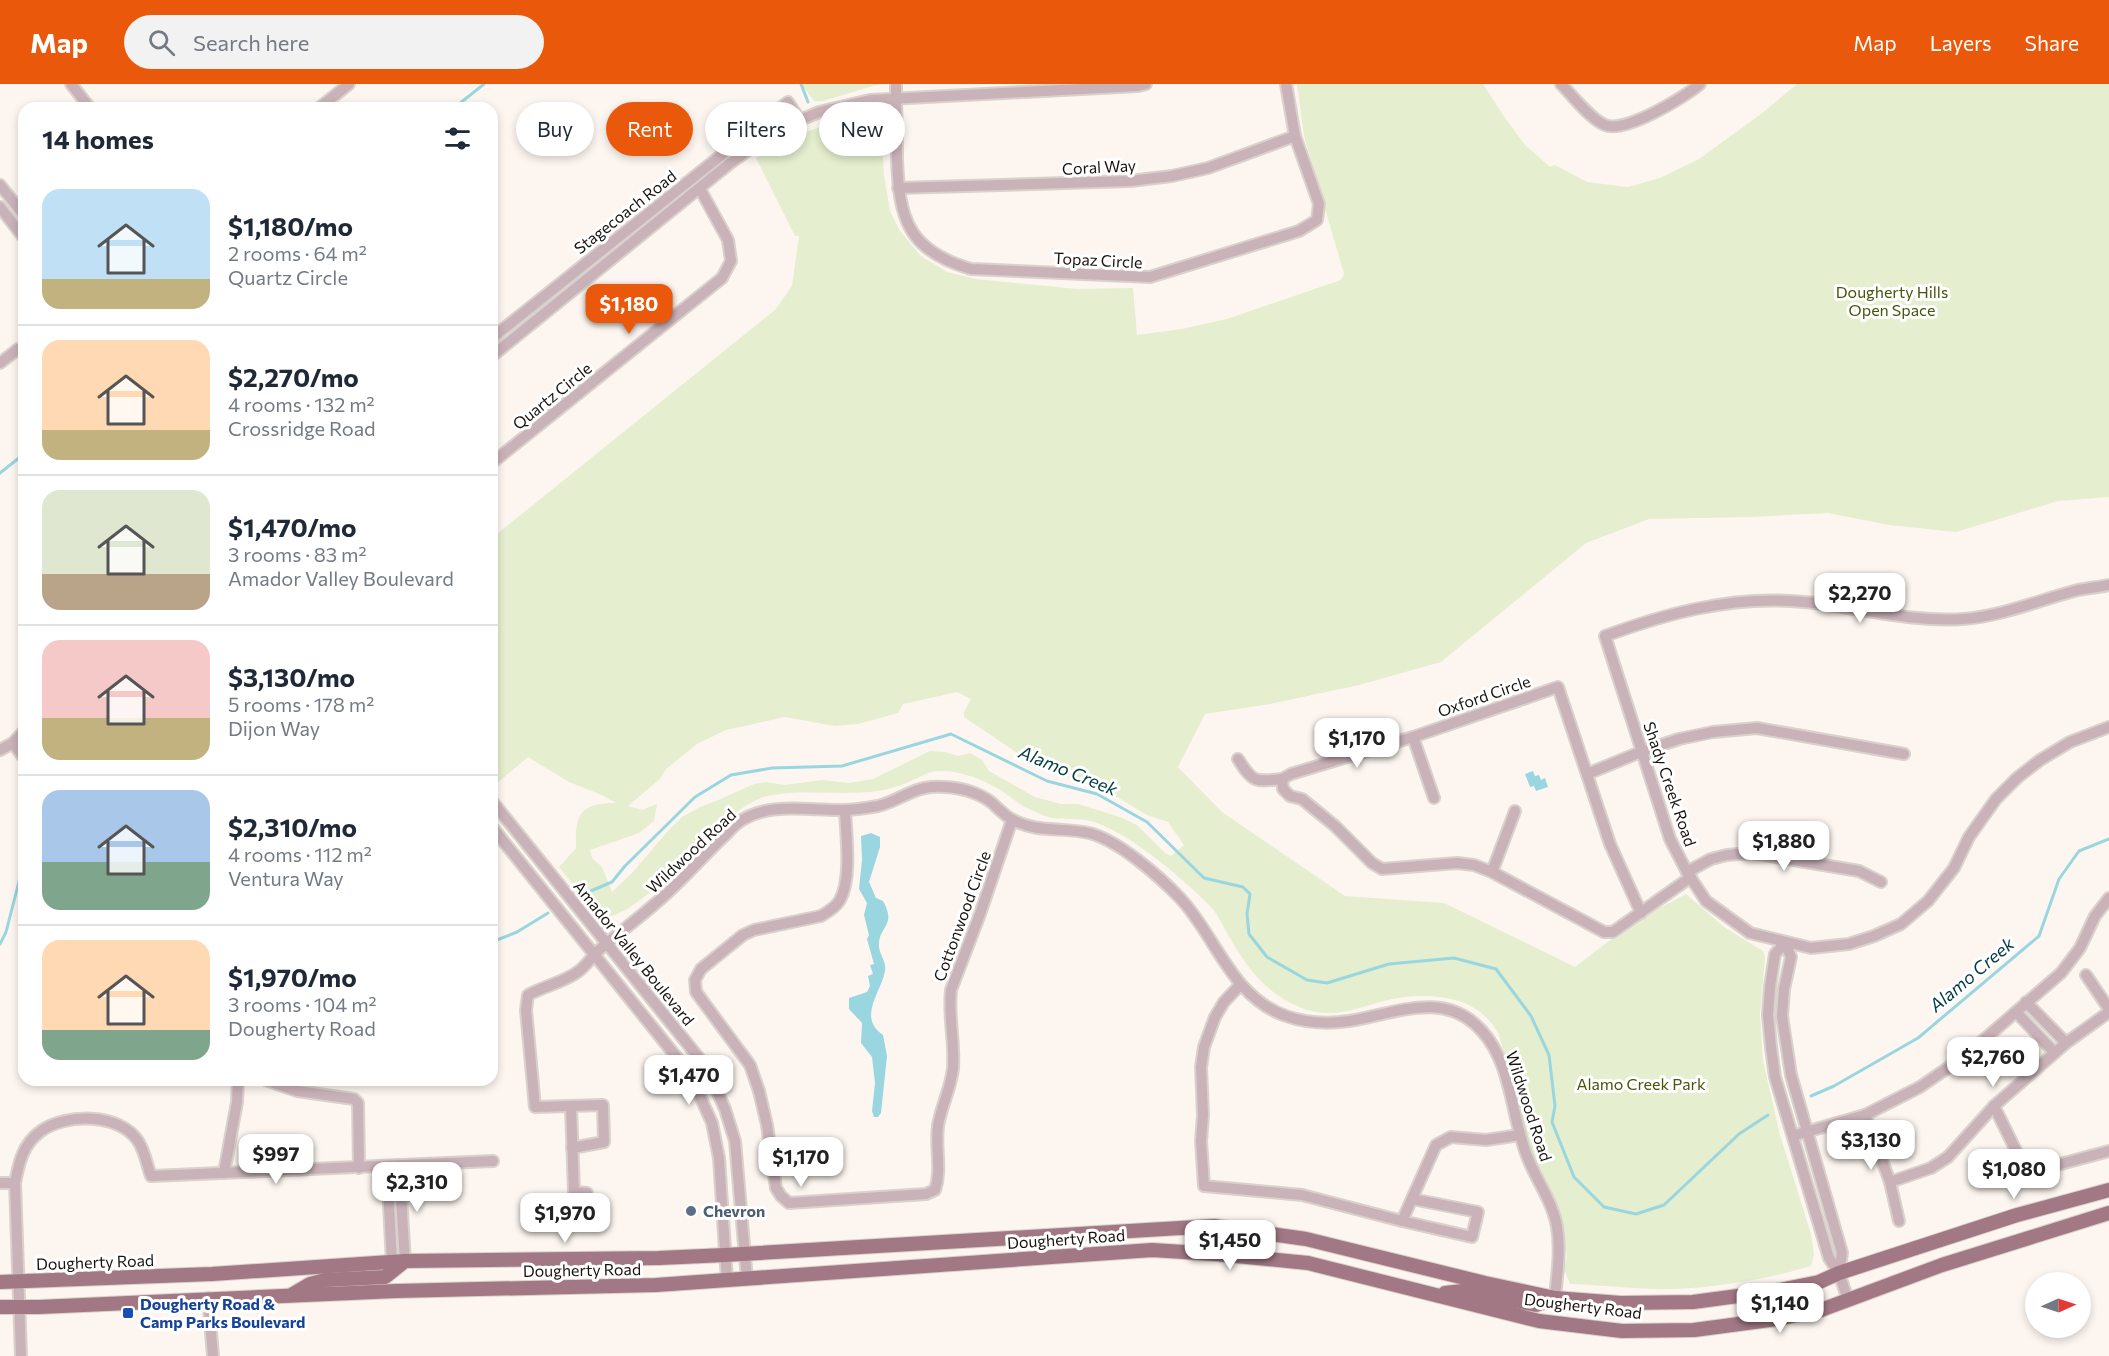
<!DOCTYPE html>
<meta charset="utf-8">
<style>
:root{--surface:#fff;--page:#f2f2f3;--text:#1f2937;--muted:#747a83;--line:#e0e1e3;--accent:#ea580c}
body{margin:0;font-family:Commissioner,sans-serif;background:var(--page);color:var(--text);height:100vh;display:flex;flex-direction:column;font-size:22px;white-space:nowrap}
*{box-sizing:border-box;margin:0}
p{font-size:20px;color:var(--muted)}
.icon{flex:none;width:33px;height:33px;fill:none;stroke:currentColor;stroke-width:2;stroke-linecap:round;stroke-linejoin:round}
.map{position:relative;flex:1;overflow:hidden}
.sheet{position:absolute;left:18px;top:18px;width:480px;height:984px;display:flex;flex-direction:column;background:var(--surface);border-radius:18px;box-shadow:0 3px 9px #0003}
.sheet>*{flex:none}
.hud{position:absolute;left:516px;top:18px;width:570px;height:54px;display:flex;gap:12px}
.needle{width:39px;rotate:87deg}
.buttons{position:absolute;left:2025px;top:1188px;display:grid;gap:12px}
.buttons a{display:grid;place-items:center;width:66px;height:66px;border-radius:50%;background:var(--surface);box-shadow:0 3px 9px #0003;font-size:30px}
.price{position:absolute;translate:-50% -51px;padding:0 14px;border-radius:12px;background:#fff;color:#222;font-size:20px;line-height:39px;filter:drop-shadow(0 2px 3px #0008)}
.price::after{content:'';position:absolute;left:50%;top:36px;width:18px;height:14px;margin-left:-9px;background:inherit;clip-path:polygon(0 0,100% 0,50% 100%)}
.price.selected{background:var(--accent);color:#fff}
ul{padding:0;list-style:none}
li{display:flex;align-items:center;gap:18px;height:150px;padding:0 24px}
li+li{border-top:2px solid var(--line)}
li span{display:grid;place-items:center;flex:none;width:168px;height:120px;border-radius:18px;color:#555}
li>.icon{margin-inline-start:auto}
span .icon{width:72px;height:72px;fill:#fffc;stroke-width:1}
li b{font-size:26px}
h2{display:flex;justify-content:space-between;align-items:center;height:72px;padding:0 24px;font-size:26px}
.tag{padding:0 21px;border-radius:27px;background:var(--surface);box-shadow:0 3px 9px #0003;font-size:21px;line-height:54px}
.tag.selected{background:var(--accent);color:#fff}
header{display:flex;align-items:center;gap:36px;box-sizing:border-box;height:84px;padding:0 30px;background:var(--accent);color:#fff}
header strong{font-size:28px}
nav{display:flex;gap:33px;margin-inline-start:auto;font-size:21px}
.search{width:420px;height:54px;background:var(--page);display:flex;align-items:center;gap:15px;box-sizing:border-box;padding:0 21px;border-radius:33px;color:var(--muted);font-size:22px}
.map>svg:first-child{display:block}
.green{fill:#e5eece;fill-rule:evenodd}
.water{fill:#99d6df}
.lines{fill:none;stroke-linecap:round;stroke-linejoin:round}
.stream{stroke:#99d6df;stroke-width:3}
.minor-casing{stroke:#d9d2cc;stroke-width:14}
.major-casing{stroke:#d9d2cc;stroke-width:16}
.minor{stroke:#cab2b9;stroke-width:10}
.major{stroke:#a17884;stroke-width:14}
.service-dot{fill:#5c6f8a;stroke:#fff;stroke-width:2}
.transit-dot{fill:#1a4fb4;stroke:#fff;stroke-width:2}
.labels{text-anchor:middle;stroke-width:6;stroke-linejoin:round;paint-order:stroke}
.street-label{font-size:16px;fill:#19130e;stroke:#fff}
.park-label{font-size:16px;fill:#47540c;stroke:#fff}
.service-label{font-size:16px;font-weight:bold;fill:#4e5e75;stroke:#fff;text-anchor:start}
.transit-label{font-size:16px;font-weight:bold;fill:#164399;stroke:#fff;text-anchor:start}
.water-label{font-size:18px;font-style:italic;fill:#003a41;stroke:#fff}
</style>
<header>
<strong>Map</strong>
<div class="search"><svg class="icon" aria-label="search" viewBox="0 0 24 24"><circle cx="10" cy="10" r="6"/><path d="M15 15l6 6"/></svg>Search here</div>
<nav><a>Map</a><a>Layers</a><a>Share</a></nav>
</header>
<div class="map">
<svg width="2109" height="1272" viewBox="0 0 2109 1272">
<rect width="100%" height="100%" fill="#fdf6f0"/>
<!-- green -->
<g class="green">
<polygon points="801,0 880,0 823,17 814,17"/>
<path d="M1297,0H1483L1505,34L1525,61L1550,83L1555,81L1587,98L1628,103L1660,94L1699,75L1761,30L1797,0H2109V413L2058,417L1956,448L1889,441L1828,429L1751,433L1649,435L1586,459L1441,578L1359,601L1270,620L1205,630L1178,683L1222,728L1345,812L1444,819L1575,883L1613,854L1616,855L1658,825L1686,810L1724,843L1763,867L1765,873L1760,931L1763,977L1780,1051L1811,1150L1814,1170L1811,1182C1767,1195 1721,1203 1675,1205C1641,1206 1605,1201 1570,1200L1564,1185L1567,1172L1558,1128L1526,1052L1499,951C1479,911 1431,908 1392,915C1373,919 1355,927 1335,929C1311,931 1291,921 1272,907C1252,891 1239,870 1227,849C1222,840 1217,829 1210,822C1185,796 1125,745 1090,737C1079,734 1065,736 1053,734C1045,733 1037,728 1029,725C1016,719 1006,708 993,702C977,693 956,686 938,687C929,687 921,693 913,696C903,701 889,705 878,707C843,712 807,705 772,711C757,713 738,726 726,736C702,756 630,841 599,833L559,783L576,764C575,730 580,719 616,719L602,711L569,698L528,673L495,701L492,698V454L775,226L792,202L799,152H795L756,74C768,67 780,57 793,52C820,43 846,34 875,33L881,41L884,92L890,127L900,147L921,172L947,188L976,195L1077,205L1133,204L1137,251L1182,245L1227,235L1341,196L1344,190L1304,52ZM957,608L971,615L964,628V633L1023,673L1069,694L1094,699L1147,731L1168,738L1184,761L1171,772L1165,769L1137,741L1120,733L1078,720H1061L1035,713L989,687L982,676L970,669L958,672L945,668L930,667L873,695L850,699L822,696L785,701L766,698L754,700L716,717L700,723L682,733L667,748L633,788L612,808L602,783L592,774L590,766L639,749L654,737L657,720L642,726L628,722L660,695L666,685L697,660L726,646L785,633L835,642L858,640L898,629L903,620Z"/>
</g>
<!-- water -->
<g class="water">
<polygon points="1533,687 1535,692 1539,691 1541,696 1545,694 1548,703 1536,707 1534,702 1530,703 1525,690"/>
<path d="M871,749L880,753V763L869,798L876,814L883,817C897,842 879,842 879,860C878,870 887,877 885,887C881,909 857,933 883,951L887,972L881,1029L878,1033H874L872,1027L875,999L872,973L861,959L862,939L849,925V914L867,908L870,902L868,892L873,890L870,881L874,880L867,855L869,851L864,831L867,819L859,805L862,776L861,752Z"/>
</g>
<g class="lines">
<!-- stream -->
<g class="stream">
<polyline points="801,0 808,18"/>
<polyline points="454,24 484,0"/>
<polyline points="0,389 24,370"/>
<polyline points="586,809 612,798 625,782 695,713 731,691 772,684 842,682 951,650 1047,697 1097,710 1147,738 1204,794 1243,803 1250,810 1247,830 1249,850 1267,873 1307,896 1327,899 1389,880 1454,874 1496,885 1531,932 1549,971 1555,1022 1552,1038 1574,1093 1604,1123 1636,1130 1664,1121 1739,1050 1768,1031"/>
<polyline points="492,858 517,848 548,829"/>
<polyline points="0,860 6,848 24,778"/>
<polyline points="1811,1012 1834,1002 1918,954 2039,852 2059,795 2079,767 2109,755"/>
</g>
<defs>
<g id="minor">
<polyline points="71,0 90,24"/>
<path d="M896,0C896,25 897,49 897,74C899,135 908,167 971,185L1150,193L1299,147L1317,136L1319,120L1295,52L1286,0"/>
<path d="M1561,0C1573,12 1590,35 1605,41C1624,50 1685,13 1700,0"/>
<polyline points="319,24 349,0"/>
<polyline points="0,101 24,131"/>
<polyline points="898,104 1130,97 1172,92 1208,84 1295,52"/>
<polyline points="0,123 24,154"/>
<polyline points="492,254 788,18 799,36"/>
<polyline points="492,272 729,80 765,54 791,40 819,28 870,16 1138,2 1146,0"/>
<polyline points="0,279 18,265"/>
<polyline points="492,379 722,194 731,177 728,156 700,105"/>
<path d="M2109,501C2099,503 2088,504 2078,506C2039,516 2003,532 1963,535C1906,539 1848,520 1791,517C1727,513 1665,530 1605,552L1670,755L1687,788L1706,817L1750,849L1811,864L1849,860L1874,852L1901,840L1928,817L1954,784L1969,753L1996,715L2017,694L2040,676L2070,658L2109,643"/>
<polyline points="1413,653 1434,714"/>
<polyline points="13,659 24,674"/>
<polyline points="0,666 13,659 24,647"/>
<path d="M1238,675C1253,699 1255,698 1282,695"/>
<polyline points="1587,690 1643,667 1679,655 1713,648 1757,644 1904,670"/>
<polyline points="492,717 707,984 725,1025 735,1057 747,1195"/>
<path d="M845,726C846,751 852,794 840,816C836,823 828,828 821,832L754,846L743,851L701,885L695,896L696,908L750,981L759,1007L767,1041L776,1104L781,1112L789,1119L926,1110L935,1106C942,1085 935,1063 938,1042C941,1022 951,1005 953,984C955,958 948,932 951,906L980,830L1012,736"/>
<polyline points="492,743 690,990 712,1039 719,1074 727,1196"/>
<polyline points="1492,788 1515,727"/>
<polyline points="1687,788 1711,775 1727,771 1752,769 1859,787 1881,798"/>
<polyline points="1641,829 1610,760 1558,603 1413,653 1291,690 1282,695 1283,705 1290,712 1302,715 1335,742 1372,779 1382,785 1457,779 1474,781 1492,788 1604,848 1613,848 1691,793"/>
<polyline points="2086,891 2109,925"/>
<polyline points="1240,901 1224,918 1215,933 1204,963 1201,983 1203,1031 1201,1057 1204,1102 1302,1111 1402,1137 1436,1061 1451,1053 1486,1056 1520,1051"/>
<polyline points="2026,918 2066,959"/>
<polyline points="2016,928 2055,969"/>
<polyline points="265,996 297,1007 354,1015 358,1019 359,1084"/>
<polyline points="1994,1022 2027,1089 2109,1067"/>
<polyline points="571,1023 574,1108 587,1109"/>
<polyline points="1865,1031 1890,1098 1899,1137"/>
<polyline points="1799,1050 1865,1031 1920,1003 1965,972 2061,889 2080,864 2095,832 2109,814"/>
<path d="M572,1064L604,1058L603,1021L535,1023L526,926L528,911C544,902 565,898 579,887C587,881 592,872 599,866C620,848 643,831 664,812C683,795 701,775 719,757C726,751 732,743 739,738C769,717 810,727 843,726C854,726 867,724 878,722C896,718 913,704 931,703C952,702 974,706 991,718C998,724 1005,732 1013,736C1037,749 1063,743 1089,749C1118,756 1159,792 1180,814C1216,852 1231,913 1286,932C1306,939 1328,940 1349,937C1394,930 1445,905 1482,947C1512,980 1511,1032 1527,1072C1536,1096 1553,1118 1557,1143C1561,1166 1557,1191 1555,1214"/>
<polyline points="399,1082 405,1177"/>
<polyline points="387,1083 392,1178"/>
<polyline points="224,1089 237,1018 238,996"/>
<polyline points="1890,1098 1931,1084 1948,1073 1994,1022 2066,959 2109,928"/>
<polyline points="0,1099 15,1099"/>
<polyline points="1402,1137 1472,1153 1478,1128 1412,1115"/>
<polyline points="1839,1189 1842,1169 1791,991 1782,932 1784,905 1791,873 1785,859 1775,870 1770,903 1768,931 1771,963 1775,993 1829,1174 1839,1189 1848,1216"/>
<polyline points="208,1214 213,1272"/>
<path d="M21,1272L15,1099C19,1078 23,1060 41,1047C66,1029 120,1029 138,1057C145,1067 147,1082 151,1092L493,1077"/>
</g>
<g id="major">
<polyline points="0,1198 212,1190 405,1177 659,1174 725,1171 1214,1142 1306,1155 1485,1199 1555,1214 1621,1219 1693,1218 1775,1207 1819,1198 1839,1189 2017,1131 2109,1106"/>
<polyline points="1445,1209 1463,1207 1536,1221 1555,1214"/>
<polyline points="293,1210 310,1200 325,1196 385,1193 405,1177"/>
<polyline points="0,1223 39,1223 396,1207 656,1201 1152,1166 1216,1170 1308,1179 1539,1237 1622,1247 1694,1246 1777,1235 1821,1226 1942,1181 2109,1129"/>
</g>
</defs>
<!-- minor casing -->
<use href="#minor" class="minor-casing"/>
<!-- major casing -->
<use href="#major" class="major-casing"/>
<!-- minor -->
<use href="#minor" class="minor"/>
<!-- major -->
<use href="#major" class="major"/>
</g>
<!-- markers -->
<circle class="service-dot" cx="691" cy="1127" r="6"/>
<rect class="transit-dot" x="122" y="1223" width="12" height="12" rx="3"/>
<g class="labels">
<!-- street labels -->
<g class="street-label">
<text transform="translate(1099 83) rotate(-3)" y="6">Coral Way</text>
<text transform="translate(625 128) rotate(-38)" y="6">Stagecoach Road</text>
<text transform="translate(1098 176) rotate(3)" y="6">Topaz Circle</text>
<text transform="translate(552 312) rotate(-39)" y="6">Quartz Circle</text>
<text transform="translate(1484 612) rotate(-19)" y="6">Oxford Circle</text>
<text transform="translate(1670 700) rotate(71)" y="6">Shady Creek Road</text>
<text transform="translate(691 767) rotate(-43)" y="6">Wildwood Road</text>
<text transform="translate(962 832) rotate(-70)" y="6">Cottonwood Circle</text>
<text transform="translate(634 869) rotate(51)" y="6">Amador Valley Boulevard</text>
<text transform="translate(1529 1022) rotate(72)" y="6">Wildwood Road</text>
<text transform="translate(1066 1155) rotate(-4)" y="6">Dougherty Road</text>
<text transform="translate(95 1178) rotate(-2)" y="6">Dougherty Road</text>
<text transform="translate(582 1186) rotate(-1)" y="6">Dougherty Road</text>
<text transform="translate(1583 1222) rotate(7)" y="6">Dougherty Road</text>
</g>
<!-- park labels -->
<g class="park-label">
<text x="1892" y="214">Dougherty Hills<tspan x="1892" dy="18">Open Space</tspan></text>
<text x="1641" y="1006">Alamo Creek Park</text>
</g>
<!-- service labels -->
<g class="service-label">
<text x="703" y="1133">Chevron</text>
</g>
<!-- transit labels -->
<g class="transit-label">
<text x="140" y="1226">Dougherty Road &amp;<tspan x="140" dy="18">Camp Parks Boulevard</tspan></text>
</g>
<!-- water labels -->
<g class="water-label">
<text transform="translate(1068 687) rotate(22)" y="6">Alamo Creek</text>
<text transform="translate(1972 891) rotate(-40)" y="6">Alamo Creek</text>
</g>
</g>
</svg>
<div class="buttons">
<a><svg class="needle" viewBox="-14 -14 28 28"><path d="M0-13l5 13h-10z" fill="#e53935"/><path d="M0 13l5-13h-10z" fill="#747a83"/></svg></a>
</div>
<b class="price selected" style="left:629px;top:251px">$1,180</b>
<b class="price" style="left:1860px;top:540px">$2,270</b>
<b class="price" style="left:1357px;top:685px">$1,170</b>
<b class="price" style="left:1784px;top:788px">$1,880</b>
<b class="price" style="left:1993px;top:1004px">$2,760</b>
<b class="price" style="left:689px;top:1022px">$1,470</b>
<b class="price" style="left:1871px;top:1087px">$3,130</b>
<b class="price" style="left:276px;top:1101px">$997</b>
<b class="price" style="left:801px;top:1104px">$1,170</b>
<b class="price" style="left:2014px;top:1116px">$1,080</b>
<b class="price" style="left:417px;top:1129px">$2,310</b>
<b class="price" style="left:565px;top:1160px">$1,970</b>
<b class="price" style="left:1230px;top:1187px">$1,450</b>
<b class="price" style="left:1780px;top:1250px">$1,140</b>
<div class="hud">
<a class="tag">Buy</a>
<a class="tag selected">Rent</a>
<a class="tag">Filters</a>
<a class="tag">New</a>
</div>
<section class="sheet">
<h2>14 homes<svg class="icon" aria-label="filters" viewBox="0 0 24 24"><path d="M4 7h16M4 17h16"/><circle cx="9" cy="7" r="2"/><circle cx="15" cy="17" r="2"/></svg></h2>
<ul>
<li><span style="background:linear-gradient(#bfe0f5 75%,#c2b280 0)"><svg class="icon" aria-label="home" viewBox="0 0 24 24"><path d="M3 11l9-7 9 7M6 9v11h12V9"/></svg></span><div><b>$1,180/mo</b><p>2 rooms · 64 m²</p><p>Quartz Circle</p></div></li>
<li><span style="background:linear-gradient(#ffd9b3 75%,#c2b280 0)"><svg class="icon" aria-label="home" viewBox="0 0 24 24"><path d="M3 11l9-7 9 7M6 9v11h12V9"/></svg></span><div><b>$2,270/mo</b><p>4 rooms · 132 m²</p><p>Crossridge Road</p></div></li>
<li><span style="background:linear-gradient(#dfe7d0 70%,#b9a48a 0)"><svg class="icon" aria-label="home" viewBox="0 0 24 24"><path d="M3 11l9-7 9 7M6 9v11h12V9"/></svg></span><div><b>$1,470/mo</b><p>3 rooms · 83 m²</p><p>Amador Valley Boulevard</p></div></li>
<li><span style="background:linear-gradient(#f6c9c9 65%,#c2b280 0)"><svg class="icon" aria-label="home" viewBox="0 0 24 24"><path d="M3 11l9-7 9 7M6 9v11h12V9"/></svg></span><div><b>$3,130/mo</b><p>5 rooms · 178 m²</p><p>Dijon Way</p></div></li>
<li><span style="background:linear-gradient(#a9c7e8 60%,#7fa58c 0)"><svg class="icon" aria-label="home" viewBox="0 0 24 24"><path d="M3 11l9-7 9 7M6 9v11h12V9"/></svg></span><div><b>$2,310/mo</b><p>4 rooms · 112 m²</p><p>Ventura Way</p></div></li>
<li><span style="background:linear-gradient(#ffd9b3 75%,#7fa58c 0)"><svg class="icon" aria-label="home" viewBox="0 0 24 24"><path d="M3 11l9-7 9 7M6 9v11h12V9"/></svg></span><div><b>$1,970/mo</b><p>3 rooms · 104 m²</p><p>Dougherty Road</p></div></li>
</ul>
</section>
</div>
